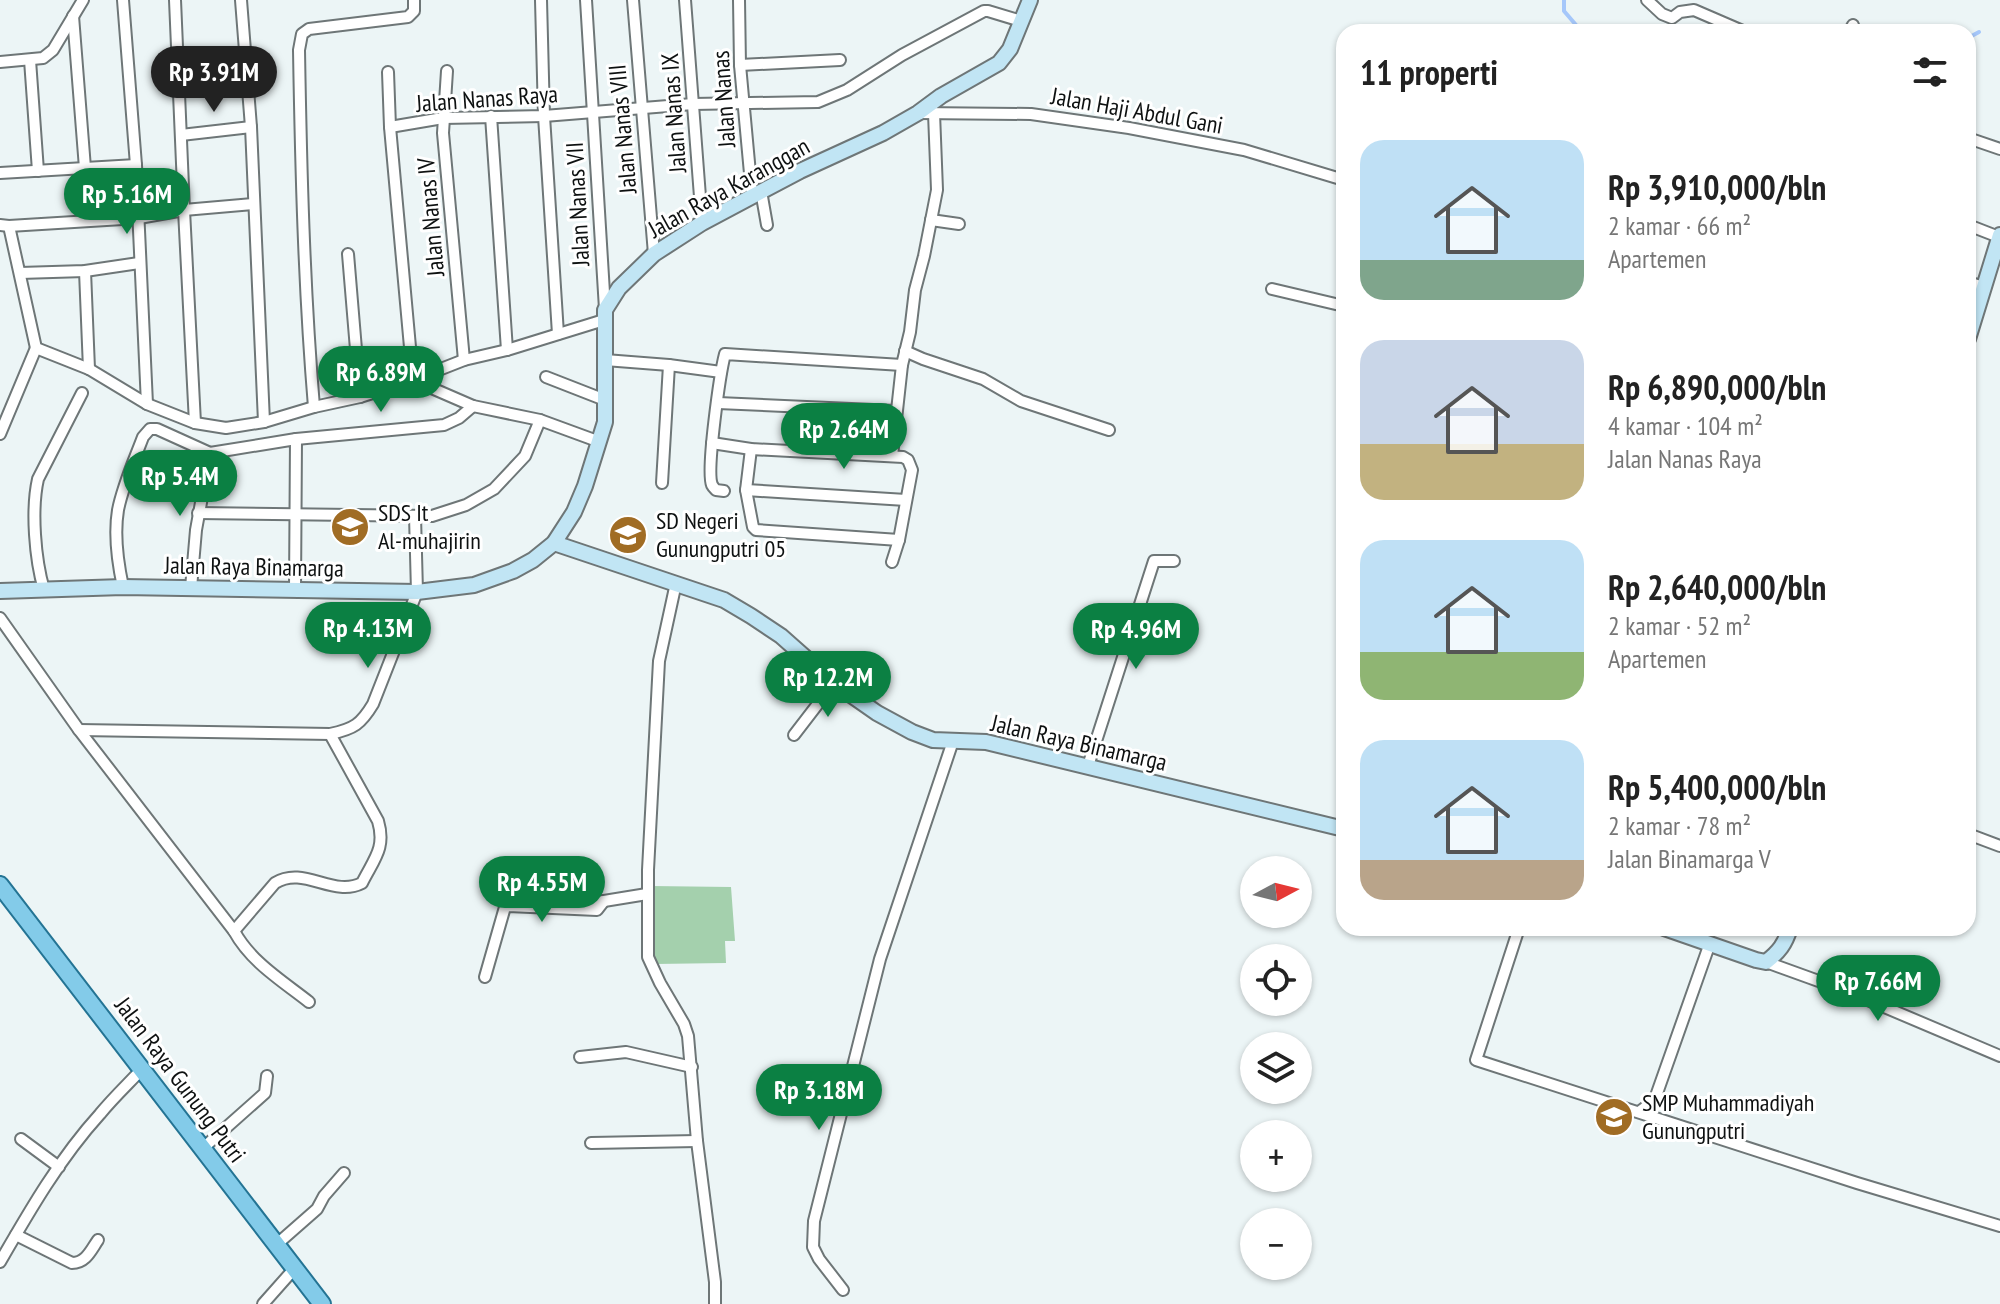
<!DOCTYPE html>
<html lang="id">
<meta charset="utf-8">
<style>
:root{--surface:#fff;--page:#f6f6f6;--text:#222;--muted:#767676;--accent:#0b8043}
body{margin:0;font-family:"PT Sans Narrow",sans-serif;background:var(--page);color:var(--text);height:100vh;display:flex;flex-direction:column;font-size:30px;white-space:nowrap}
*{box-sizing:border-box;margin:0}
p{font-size:26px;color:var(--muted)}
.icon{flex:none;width:44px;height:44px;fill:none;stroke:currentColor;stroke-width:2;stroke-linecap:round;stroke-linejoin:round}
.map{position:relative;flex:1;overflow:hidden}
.side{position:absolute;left:1336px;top:24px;width:640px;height:912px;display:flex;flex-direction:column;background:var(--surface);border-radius:24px;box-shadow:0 2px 6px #0004}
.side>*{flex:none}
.needle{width:52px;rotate:83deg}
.tools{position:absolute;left:1240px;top:856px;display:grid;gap:16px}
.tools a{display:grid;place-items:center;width:72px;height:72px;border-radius:50%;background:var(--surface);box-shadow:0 2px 6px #0004;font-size:40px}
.price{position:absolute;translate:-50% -68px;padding:0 18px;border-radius:28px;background:var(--accent);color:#fff;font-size:26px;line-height:52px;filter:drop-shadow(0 2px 4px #0008)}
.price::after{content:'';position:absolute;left:50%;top:48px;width:24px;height:18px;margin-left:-12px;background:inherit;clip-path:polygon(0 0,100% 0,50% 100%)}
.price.selected{background:#222;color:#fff}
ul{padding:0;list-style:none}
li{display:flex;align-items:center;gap:24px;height:200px;padding:0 24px}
li span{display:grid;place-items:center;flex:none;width:224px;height:160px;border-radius:24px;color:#555}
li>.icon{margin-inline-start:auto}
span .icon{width:96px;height:96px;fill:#fffc;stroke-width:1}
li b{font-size:34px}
h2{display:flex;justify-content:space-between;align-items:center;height:96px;padding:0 24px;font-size:34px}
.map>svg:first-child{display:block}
.green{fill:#a4d0ad}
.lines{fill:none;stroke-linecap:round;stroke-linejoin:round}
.stream{stroke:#a5c7fa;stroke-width:4}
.street-casing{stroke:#6e7677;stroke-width:14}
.secondary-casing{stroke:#6e7677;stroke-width:18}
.primary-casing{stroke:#247494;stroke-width:20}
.street{stroke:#fff;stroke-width:10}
.secondary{stroke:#c1e5f4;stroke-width:14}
.primary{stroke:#83cbe9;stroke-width:16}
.labels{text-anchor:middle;stroke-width:6;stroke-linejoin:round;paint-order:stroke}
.street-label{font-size:24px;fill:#0e1111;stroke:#fff}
.poi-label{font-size:24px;fill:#0e1111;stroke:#fff;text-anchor:start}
</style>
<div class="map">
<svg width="2000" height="1304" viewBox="0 0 2000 1304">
<rect width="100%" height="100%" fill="#ecf5f6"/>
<!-- green -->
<polygon class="green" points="651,886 731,887 735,941 725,941 726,963 655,964 652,954"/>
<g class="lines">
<!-- stream -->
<g class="stream">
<polyline points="1564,0 1564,11 1582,32"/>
<polyline points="1968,38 1979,32"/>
</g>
<defs>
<g id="street">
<polyline points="123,0 136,165 147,404"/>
<polyline points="175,0 184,210 195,423"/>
<polyline points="241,0 251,127 264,422"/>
<polyline points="541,0 544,116 558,334"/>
<polyline points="586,0 605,309"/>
<polyline points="633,0 654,254"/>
<polyline points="685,0 702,223"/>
<polyline points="739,0 740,65 752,195"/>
<polyline points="1647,0 1662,14 1672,18 1680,12 1694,10 1745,32"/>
<polyline points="73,16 85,168"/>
<polyline points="1849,32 1853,25"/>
<polyline points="30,60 38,171"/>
<polyline points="0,62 43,58 53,50 83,0"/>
<polyline points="740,65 840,60"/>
<polyline points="447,71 443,133 464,360"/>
<polyline points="388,72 390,127 413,380 473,406 540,420 600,442"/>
<polyline points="918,113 1031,114 1129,128 1244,150 1344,180"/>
<polyline points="491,116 507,350"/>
<polyline points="390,127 443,118 544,116 693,104 818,102 847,90 902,55 984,11 988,11 1021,21"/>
<polyline points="181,135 251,127"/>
<polyline points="1968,138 2000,149"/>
<polyline points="0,173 136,165"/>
<polyline points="761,191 767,225"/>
<polyline points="931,220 959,224"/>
<polyline points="0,225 9,226 139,218 184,210 253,204"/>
<polyline points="1968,225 1999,237"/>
<polyline points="9,226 36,348 89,369 147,404 195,423 226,428 264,422 314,407 360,397 413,380 464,360 507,350 604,320"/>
<polyline points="348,254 360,397"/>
<polyline points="85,271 89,369"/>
<polyline points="20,273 85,271 139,263"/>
<polyline points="1968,282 1983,287"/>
<polyline points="1272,289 1344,306"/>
<polyline points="905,351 923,359 983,379 1021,401 1109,430"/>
<polyline points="605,360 669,365 721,372"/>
<polyline points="546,377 605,400"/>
<polyline points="718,403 896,411"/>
<path d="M314,407C304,288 301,169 299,50L302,34L309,29L408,17L414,11V0"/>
<polyline points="0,434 36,348"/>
<polyline points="296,439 444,425 459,418 473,406"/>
<polyline points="712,443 751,449 903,457 908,460 912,470 899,540 892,562"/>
<polyline points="751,449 746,490 753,527 756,530 899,540"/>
<polyline points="210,453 296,439 295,590"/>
<polyline points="892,456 902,365 910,332 915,290 924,256 937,190 934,113"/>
<polyline points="662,483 669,365"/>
<polyline points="746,490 906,500"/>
<path d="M724,491L716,490C715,489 713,487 712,485C706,471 720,373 725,354L902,365"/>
<polyline points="198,513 432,516 466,505 494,489 525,456 540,420"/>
<polyline points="676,583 659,661 648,870 648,957 660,983 684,1024 688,1036 697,1141 715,1282 715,1304"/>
<path d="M123,587C118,564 114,534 118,510C123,485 134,461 143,437L150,429H157L210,453"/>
<polyline points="191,588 196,530 210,453"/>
<path d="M44,590C35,559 31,510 38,479L82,393"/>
<path d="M0,618L79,730L234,931C251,962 281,980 309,1002"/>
<path d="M79,730L330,734C354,729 361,724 373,704L417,592L415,516"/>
<polyline points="794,735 834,683"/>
<polyline points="1088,766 1154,561 1174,561"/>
<polyline points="1968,834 2000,846"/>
<polyline points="500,886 539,901 550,902"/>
<polyline points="574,904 604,901 647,894"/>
<polyline points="1519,928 1476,1060 1857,1183 2000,1226"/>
<path d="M234,931L275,883C304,865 333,898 362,883C374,859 386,848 378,821L330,734"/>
<polyline points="1766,962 1849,992 2000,1056"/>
<polyline points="485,977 505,907 508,906 597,910 604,901"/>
<polyline points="580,1057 626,1052 692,1067"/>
<polyline points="1639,1112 1647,1106 1656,1096 1710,943"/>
<polyline points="21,1139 59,1167"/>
<polyline points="591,1143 697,1141"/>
<polyline points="202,1149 265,1093 267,1076"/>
<path d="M16,1235L72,1263C86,1263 91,1250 98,1240"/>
<polyline points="276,1245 317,1209 324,1196 344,1173"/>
<path d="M0,1262C30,1210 60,1158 100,1114C113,1098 128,1084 142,1069"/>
<polyline points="843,1290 819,1259 813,1247 814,1221 880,959 953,741"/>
<polyline points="263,1304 294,1269"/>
</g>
<g id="secondary">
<polyline points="1968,339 2000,235"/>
<polyline points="554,543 724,600 751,616 781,636 834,683 877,713 912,732 933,740 986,742 1344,829"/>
<polyline points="0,591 123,587 417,592 474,585 513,571 533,560 554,543 574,512 585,486 605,422 605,310 619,288 654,254 702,223 800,171 883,133 918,113 941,96 999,63 1010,49 1030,0"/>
<path d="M1664,928L1756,960L1766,962C1779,952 1785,944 1790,928"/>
</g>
<polyline id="primary" points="0,885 322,1304"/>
</defs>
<!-- street casing -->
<use href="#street" class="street-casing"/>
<!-- secondary casing -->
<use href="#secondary" class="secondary-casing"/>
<!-- primary casing -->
<use href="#primary" class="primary-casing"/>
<!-- street -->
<use href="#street" class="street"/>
<!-- secondary -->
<use href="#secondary" class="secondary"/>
<!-- primary -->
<use href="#primary" class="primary"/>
</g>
<!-- icons -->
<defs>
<symbol id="school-disc" viewBox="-11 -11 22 22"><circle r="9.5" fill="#a06c24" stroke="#fff"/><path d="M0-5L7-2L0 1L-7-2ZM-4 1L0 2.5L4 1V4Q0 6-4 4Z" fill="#fff"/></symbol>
</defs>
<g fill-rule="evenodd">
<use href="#school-disc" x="328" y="505" width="44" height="44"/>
<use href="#school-disc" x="606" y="513" width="44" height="44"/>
<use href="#school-disc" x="1592" y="1095" width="44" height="44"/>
</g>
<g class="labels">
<!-- street labels -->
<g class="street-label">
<text transform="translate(487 99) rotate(-4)" y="8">Jalan Nanas Raya</text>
<text transform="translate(724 99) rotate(-94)" y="8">Jalan Nanas</text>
<text transform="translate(1137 111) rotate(10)" y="8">Jalan Haji Abdul Gani</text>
<text transform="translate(674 113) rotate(-94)" y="8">Jalan Nanas IX</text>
<text transform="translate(623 129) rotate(-95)" y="8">Jalan Nanas VIII</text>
<text transform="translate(729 188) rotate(-29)" y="8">Jalan Raya Karanggan</text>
<text transform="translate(578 204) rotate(-93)" y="8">Jalan Nanas VII</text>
<text transform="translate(431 217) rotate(-95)" y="8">Jalan Nanas IV</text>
<text transform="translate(254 567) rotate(1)" y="8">Jalan Raya Binamarga</text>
<text transform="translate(1079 743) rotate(13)" y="8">Jalan Raya Binamarga</text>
<text transform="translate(180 1080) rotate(53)" y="8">Jalan Raya Gunung Putri</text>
</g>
<!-- poi labels -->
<g class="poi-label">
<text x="378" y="521">SDS It<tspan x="378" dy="28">Al-muhajirin</tspan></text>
<text x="656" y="529">SD Negeri<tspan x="656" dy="28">Gunungputri 05</tspan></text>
<text x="1642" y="1111">SMP Muhammadiyah<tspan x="1642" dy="28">Gunungputri</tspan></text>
</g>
</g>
</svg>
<div class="tools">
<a><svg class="needle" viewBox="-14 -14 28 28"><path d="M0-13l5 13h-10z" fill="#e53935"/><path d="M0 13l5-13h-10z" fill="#767676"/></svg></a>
<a><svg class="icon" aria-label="locate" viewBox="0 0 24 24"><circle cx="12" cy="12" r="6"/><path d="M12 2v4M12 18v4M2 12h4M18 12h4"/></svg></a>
<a><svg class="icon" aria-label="layers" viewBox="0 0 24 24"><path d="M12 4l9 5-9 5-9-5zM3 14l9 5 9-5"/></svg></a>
<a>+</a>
<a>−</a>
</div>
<b class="price selected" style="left:214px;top:114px">Rp 3.91M</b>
<b class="price" style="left:127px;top:236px">Rp 5.16M</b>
<b class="price" style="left:381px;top:414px">Rp 6.89M</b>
<b class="price" style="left:844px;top:471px">Rp 2.64M</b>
<b class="price" style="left:180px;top:518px">Rp 5.4M</b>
<b class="price" style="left:368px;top:670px">Rp 4.13M</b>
<b class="price" style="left:1136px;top:671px">Rp 4.96M</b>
<b class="price" style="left:828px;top:719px">Rp 12.2M</b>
<b class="price" style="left:542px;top:924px">Rp 4.55M</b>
<b class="price" style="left:1878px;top:1023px">Rp 7.66M</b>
<b class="price" style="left:819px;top:1132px">Rp 3.18M</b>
<section class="side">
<h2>11 properti<svg class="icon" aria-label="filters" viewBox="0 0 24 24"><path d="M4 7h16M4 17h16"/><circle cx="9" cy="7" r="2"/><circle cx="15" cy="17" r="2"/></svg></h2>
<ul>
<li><span style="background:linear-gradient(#bfe0f5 75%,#7fa58c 0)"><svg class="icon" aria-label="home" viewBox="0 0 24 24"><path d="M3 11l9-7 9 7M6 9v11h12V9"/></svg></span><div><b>Rp 3,910,000/bln</b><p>2 kamar · 66 m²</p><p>Apartemen</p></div></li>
<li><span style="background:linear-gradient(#c9d6e8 65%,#c2b280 0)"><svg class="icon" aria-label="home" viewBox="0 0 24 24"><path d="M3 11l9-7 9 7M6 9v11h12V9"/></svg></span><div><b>Rp 6,890,000/bln</b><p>4 kamar · 104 m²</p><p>Jalan Nanas Raya</p></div></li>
<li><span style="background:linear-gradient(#bfe0f5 70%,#8fb573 0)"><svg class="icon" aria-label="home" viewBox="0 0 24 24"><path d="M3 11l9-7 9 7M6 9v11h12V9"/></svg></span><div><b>Rp 2,640,000/bln</b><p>2 kamar · 52 m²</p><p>Apartemen</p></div></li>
<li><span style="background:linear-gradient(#bfe0f5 75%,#b9a48a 0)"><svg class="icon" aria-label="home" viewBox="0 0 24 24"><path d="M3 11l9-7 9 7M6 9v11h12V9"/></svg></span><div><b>Rp 5,400,000/bln</b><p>2 kamar · 78 m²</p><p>Jalan Binamarga V</p></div></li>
</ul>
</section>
</div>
